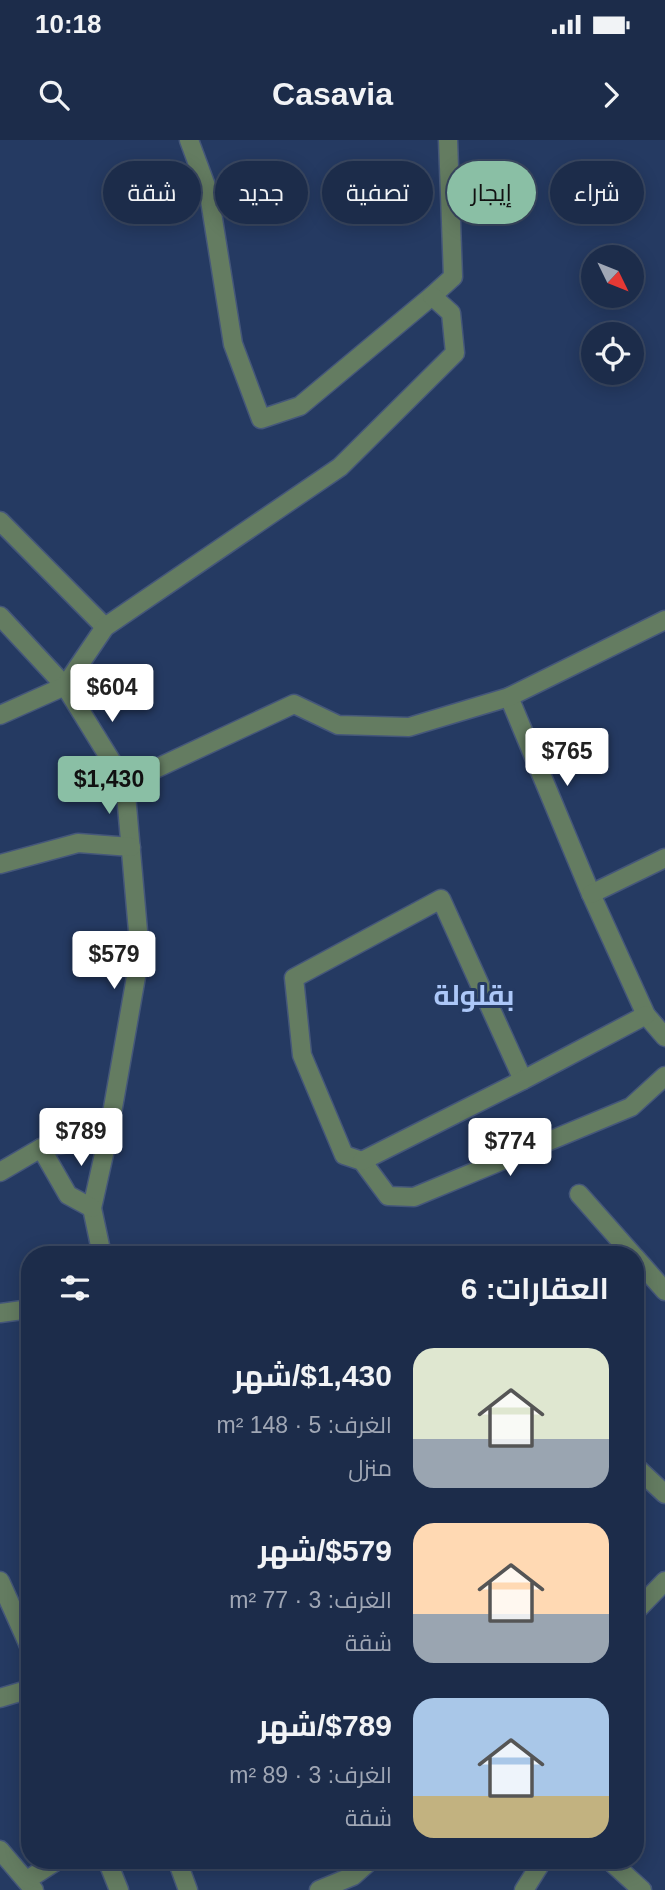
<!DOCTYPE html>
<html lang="ar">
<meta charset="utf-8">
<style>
:root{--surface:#1c2c4a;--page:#293854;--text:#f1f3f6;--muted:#a0a7b5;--line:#3a4862;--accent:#8abfa5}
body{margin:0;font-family:Arial,Cairo,sans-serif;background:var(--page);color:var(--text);direction:rtl;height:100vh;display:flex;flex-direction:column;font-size:26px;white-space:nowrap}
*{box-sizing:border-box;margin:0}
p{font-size:23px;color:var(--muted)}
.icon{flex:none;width:38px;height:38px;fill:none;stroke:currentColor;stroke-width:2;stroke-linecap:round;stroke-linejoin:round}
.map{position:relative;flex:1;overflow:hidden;direction:ltr}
.sheet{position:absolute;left:21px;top:1106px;width:623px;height:623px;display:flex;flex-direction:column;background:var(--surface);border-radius:28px;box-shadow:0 4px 18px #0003,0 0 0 2px var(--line);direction:rtl}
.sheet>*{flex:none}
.guide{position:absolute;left:21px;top:21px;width:623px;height:63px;direction:rtl;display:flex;gap:14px}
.needle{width:46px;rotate:133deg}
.buttons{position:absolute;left:581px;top:105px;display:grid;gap:14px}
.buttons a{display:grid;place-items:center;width:63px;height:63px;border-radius:50%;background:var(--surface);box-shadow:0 4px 18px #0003,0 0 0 2px var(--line);font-size:35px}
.price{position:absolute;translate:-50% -60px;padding:0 16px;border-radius:7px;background:#fff;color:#222;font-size:23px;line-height:46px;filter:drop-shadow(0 2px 4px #0008)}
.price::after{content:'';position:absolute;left:50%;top:42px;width:21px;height:16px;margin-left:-10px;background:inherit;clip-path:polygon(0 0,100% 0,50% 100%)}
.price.active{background:var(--accent);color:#111}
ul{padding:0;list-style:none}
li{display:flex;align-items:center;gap:21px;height:175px;padding:0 35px}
li span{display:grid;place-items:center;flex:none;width:196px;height:140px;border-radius:21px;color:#555}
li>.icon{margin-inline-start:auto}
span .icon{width:84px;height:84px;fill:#fffc;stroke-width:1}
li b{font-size:30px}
h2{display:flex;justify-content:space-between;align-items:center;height:84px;padding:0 35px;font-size:30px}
.pill{padding:0 24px;border-radius:32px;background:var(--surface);box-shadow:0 4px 18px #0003,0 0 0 2px var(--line);font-size:24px;line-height:63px}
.pill.active{background:var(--accent);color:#111}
.status{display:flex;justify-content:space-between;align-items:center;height:49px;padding:0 35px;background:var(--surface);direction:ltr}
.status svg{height:19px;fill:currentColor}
header{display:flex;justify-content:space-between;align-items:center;height:91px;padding:0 35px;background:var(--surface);font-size:32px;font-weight:600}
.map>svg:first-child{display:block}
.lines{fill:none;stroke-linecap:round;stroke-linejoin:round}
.minor-casing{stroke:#45577a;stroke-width:21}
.minor{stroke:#647c61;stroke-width:18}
.labels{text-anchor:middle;stroke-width:6;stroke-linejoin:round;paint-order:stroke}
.quarter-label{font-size:28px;font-weight:bold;fill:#acc7f8;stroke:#253a62}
</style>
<div class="status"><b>10:18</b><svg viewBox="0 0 49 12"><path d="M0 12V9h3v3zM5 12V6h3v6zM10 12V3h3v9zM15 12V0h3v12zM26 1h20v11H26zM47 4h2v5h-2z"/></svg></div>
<header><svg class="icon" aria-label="forward" viewBox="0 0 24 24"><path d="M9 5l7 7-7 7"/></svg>Casavia<svg class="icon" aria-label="search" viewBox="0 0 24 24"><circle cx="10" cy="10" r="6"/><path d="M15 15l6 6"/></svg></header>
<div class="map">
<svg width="665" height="1750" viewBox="0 0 665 1750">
<rect width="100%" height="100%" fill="#253a62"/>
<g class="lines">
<defs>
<g id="minor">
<polyline points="189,0 209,54 233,204 261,279 300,266 432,156 453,137 448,0"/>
<polyline points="0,381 105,487"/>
<polyline points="0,476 65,546 125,643 140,814 108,996 92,1068 102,1115"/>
<polyline points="509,557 591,754 646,875 665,897"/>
<polyline points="0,575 65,546 105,487 340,327 455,213 451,173 432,156"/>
<polyline points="125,643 294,564 338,585 409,587 509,557 665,480"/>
<polyline points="0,724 78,703 131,707"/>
<polyline points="591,754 665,718"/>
<polyline points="523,940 441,759 294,838 302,915 344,1015 362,1021 388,1056 414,1057 631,967 665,936"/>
<polyline points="41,1008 68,1055 92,1068"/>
<polyline points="362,1021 523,940 646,875"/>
<polyline points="0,1032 41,1008 108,996"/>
<polyline points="579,1054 633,1115"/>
<polyline points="635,1117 665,1151"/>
<polyline points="0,1173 30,1169"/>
<polyline points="635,1326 665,1354"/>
<polyline points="0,1441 30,1508"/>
<polyline points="635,1472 665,1441"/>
<polyline points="0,1558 30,1549"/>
<polyline points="0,1710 34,1750"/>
<polyline points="107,1720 119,1750"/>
<polyline points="177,1720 188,1750"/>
<polyline points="609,1720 642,1750"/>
<polyline points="27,1740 58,1720"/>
<polyline points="319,1750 353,1736 371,1720"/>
<polyline points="524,1750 543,1720"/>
</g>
</defs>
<!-- minor casing -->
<use href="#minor" class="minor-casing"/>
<!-- minor -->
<use href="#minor" class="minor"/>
</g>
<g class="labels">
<!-- quarter labels -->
<g class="quarter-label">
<text x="474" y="865">بقلولة</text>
</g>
</g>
</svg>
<div class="buttons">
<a><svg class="needle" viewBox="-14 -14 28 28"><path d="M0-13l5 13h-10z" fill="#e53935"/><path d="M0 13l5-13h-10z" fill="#a0a7b5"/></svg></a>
<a><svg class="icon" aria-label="locate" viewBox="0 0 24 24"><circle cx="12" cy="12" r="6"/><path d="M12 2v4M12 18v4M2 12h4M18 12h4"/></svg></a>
</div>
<b class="price" style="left:112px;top:584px">$604</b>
<b class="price" style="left:567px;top:648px">$765</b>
<b class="price active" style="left:109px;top:676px">$1,430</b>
<b class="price" style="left:114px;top:851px">$579</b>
<b class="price" style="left:81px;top:1028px">$789</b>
<b class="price" style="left:510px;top:1038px">$774</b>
<div class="guide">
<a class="pill">شراء</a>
<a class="pill active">إيجار</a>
<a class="pill">تصفية</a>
<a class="pill">جديد</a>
<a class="pill">شقة</a>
</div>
<section class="sheet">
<h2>العقارات: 6<svg class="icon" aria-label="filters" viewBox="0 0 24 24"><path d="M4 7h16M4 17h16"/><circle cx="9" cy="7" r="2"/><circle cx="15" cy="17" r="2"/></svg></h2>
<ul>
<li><span style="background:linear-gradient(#dfe7d0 65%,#9aa5b1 0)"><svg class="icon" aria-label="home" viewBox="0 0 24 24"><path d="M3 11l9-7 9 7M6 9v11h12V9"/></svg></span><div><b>$1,430/شهر</b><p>الغرف: 5 · 148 m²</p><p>منزل</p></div></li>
<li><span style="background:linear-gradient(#ffd9b3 65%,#9aa5b1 0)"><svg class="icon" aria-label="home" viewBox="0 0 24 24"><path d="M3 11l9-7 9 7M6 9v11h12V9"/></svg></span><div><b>$579/شهر</b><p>الغرف: 3 · 77 m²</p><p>شقة</p></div></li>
<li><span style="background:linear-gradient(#a9c7e8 70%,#c2b280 0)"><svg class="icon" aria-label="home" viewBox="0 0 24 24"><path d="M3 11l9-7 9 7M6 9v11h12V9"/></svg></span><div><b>$789/شهر</b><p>الغرف: 3 · 89 m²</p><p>شقة</p></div></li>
</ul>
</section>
</div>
